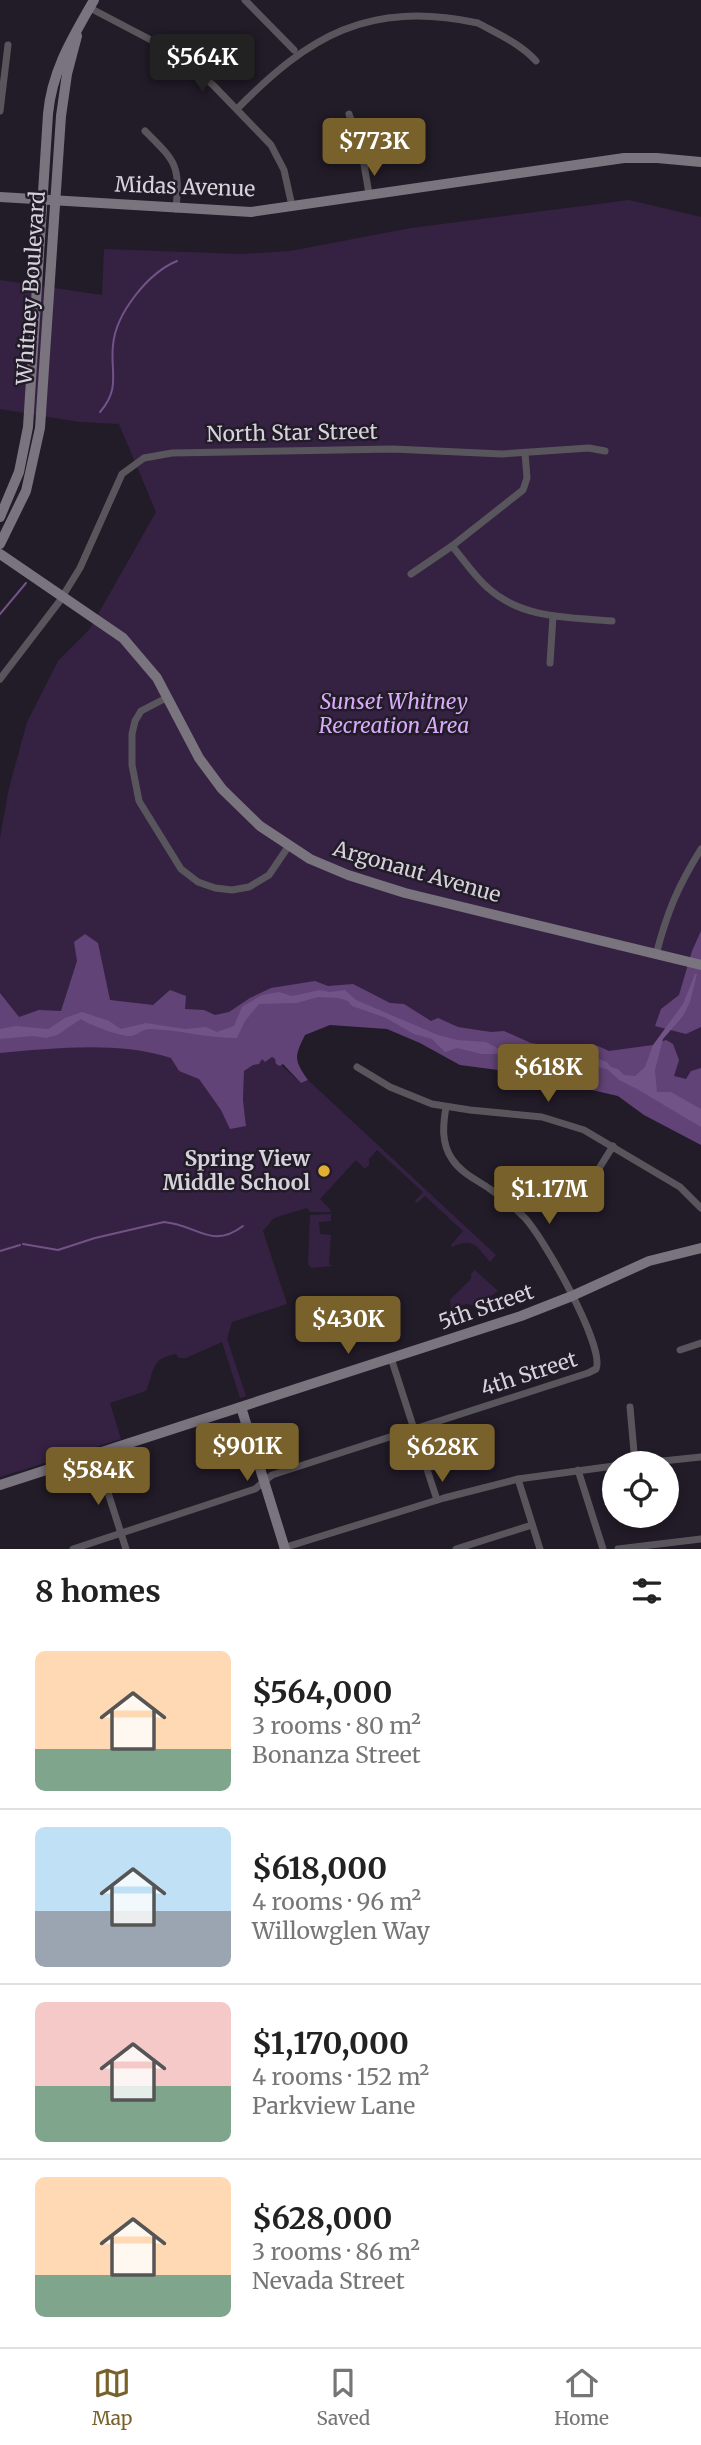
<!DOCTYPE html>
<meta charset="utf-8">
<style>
:root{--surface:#fff;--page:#f6f6f6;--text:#222;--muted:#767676;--line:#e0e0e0;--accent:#79612b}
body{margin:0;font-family:Merriweather,serif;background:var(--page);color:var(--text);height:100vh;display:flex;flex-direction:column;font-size:26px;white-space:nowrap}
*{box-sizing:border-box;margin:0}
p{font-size:23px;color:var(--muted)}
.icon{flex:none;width:38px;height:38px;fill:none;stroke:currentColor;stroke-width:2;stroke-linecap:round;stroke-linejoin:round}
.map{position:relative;height:1549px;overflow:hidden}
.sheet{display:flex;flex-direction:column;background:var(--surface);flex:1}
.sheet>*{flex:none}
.fabs{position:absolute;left:602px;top:1451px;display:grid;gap:14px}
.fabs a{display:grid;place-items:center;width:77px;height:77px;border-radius:50%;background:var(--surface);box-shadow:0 4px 10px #0003;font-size:35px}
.price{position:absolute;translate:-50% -60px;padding:0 16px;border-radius:7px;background:var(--accent);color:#fff;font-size:23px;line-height:46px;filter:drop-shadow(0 2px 4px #0008)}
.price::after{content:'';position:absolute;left:50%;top:42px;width:21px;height:16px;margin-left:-10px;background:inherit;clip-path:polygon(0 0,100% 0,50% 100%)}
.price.active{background:#222;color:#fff}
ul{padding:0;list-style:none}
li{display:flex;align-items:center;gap:21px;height:175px;padding:0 35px}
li+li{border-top:2px solid var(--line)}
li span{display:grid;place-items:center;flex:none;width:196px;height:140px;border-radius:10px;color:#555}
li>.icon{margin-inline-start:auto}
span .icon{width:84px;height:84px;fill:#fffc;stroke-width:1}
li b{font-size:30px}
h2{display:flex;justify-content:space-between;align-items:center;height:84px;padding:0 35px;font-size:30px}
.tab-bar{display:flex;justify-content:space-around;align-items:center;height:98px;border-top:2px solid var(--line);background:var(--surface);font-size:19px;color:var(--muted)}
.tab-bar a{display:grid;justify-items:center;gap:4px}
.tab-bar .active{color:var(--accent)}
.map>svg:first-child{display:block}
.green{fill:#352242}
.forest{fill:#624377}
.water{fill:#725388}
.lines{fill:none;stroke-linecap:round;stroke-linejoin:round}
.stream{stroke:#725388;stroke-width:2}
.street{stroke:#59555c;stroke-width:7}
.secondary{stroke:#7a747e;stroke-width:10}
.poi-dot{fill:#e3ae35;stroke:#221b28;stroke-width:2.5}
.labels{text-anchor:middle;stroke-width:5;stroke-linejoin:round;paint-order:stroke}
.street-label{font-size:21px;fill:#d6d2da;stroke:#221b28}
.park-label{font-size:21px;font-style:italic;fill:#d9aafa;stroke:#221b28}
.poi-label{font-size:21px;font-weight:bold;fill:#d6d2da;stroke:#221b28;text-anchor:end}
</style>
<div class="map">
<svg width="701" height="1549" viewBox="0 0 701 1549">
<rect width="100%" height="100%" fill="#221b28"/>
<!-- green -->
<g class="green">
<path d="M629,200L701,217V1145L644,1115L618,1096L514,1072L460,1065L420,1043L387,1029L349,1019L200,1047L246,1125L243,1100L244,1071L262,1058L265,1062L272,1057L301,1083L308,1080L496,1255L490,1262C476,1246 474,1237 452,1247L451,1245L463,1231L425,1196L417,1203L415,1201L423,1192L377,1150L369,1159V1165L365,1169L356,1160L320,1199L330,1209L331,1212H310L307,1208L274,1218L263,1231L287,1304L232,1322L227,1339L246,1396L240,1398L222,1342L186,1358H179L176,1354C149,1359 155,1371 146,1391L110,1403L121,1439L0,1477V839L8,792L27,722L58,661L89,630L156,512L119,424L79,422L0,409V280L102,295L104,249L241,254L290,251L411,228Z"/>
<polygon points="331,1214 331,1221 319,1222 320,1234 331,1235 329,1264 333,1266 311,1268 308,1264 310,1215"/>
<polygon points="475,1270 498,1291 477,1306 466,1304 451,1308 450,1300 471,1279 471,1274"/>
</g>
<!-- forest -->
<g class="forest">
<polygon points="701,931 701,1027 686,1034 655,1026 661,1009 679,995 692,951"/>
<path d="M85,934L98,943L110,1000L153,1005L170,990L186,996L185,1009L204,1010L215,1015L229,1012L250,998L271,988L315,981L328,986L353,984L390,1003L404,1004L431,1021L438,1018L458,1027L491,1032L504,1031L531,1043L557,1047L577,1044L598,1046L609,1051L653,1045L666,1040L673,1044L679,1060L674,1076L686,1079L691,1071L701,1068V1145L644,1115L618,1096L514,1072L460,1065L420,1043L387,1029L330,1025L305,1035C294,1057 294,1060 308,1080L301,1083L283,1064L280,1066L276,1064L275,1059L272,1057L265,1062L262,1059L259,1064L253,1065L244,1071L243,1100L246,1126L230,1129L221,1110L199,1079L179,1071L171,1058C120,1041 53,1048 0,1053V993L19,1017L39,1010L61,1011L77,961L74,942Z"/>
</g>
<!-- water -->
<path class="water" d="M695,974H697L690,1002L683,1016L663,1039L655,1070L657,1092H671L701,1109V1127L637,1089L619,1080L607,1069L598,1067L589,1071L542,1065L517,1060L504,1054H482L457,1048L445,1052L432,1039L414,1034L386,1018L352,1006L348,1001L338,998L318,997L297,1003L259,1004L245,1021L237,1038C207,1038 180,1030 151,1029C143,1028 138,1035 131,1036C121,1037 87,1024 81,1019L57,1035L46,1038L33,1036L0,1039V1029L16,1026L48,1029L65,1018L82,1012L109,1021L121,1029L146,1023L185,1029L206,1027L217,1032L234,1026L242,1007L262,995L279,992L292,996L320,990L330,992L345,990L356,1000L438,1035L457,1040L486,1042L501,1050L515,1051L548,1061L573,1062L599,1059L607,1062L611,1067L618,1069L624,1075L635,1076L645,1067L653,1045L683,1004Z"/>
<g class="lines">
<!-- stream -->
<g class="stream">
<path d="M100,412C121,388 110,372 113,345C116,313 148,273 177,261"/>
<polyline points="0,614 26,583"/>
<path d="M23,1244L58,1250L95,1238L164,1222C198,1225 211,1250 243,1226"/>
<polyline points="0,1251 20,1245"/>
</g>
<!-- street -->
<g class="street">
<polyline points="245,0 294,50"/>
<polyline points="90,8 170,50 213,85 271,145 284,170 292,206"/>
<path d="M237,109C309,36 367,0 478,23C498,34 521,44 536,61"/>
<polyline points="0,111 8,45"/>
<polyline points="349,114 362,152 369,194"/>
<path d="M145,131C176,162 180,164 176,209"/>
<path d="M452,546C464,560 474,576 488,588C522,619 569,617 612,621"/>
<polyline points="411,574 452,546 523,490 527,478 525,453"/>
<polyline points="550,663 553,616"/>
<polyline points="0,679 59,602 80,568 122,474 144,458 172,453 393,449 502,454 589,448 605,451"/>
<polyline points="168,697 141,711 135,721 132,734 132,765 139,801 181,869 198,882 215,888 232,890 249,887 269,875 288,847"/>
<path d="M656,955C667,912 678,886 701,849"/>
<polyline points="357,1067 390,1087 432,1104 470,1110 542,1117 584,1130 680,1187 701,1208"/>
<polyline points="593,1178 613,1146"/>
<polyline points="680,1350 701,1343"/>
<polyline points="391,1358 437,1500"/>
<polyline points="630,1407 635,1463"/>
<polyline points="96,1455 126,1549"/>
<polyline points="643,1463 701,1457"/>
<polyline points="578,1470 603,1549"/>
<polyline points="518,1479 540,1549"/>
<polyline points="283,1548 444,1498 518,1479 614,1466"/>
<path d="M73,1549L255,1489L272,1475L588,1373L596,1369C606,1348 542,1234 523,1216C513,1206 502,1197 490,1189C477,1180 461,1173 452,1159C441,1143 443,1125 446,1107"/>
<polyline points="456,1549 532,1525"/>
<polyline points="618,1549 701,1539"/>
</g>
<!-- secondary -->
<g class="secondary">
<polyline points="0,197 251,212 624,158 657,158 701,162"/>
<path d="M0,517L19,472L28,427L48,114C52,70 73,37 94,0"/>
<polyline points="0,544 26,491 40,428 61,116 67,74 77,36"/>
<polyline points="0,554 123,638 157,678 199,758 222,789 260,826 310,859 348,875 405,893 701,965"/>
<polyline points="241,1407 285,1549"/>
<polyline points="0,1485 521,1316 572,1296 649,1261 701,1248"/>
</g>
</g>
<!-- markers -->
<circle class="poi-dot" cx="324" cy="1171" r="7"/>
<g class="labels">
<!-- street labels -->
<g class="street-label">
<text transform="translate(185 187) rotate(2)" y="7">Midas Avenue</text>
<text transform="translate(31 288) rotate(-86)" y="7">Whitney Boulevard</text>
<text transform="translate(292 433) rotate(-1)" y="7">North Star Street</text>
<text transform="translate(417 872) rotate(16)" y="7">Argonaut Avenue</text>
<text transform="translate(486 1307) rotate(-19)" y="7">5th Street</text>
<text transform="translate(529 1374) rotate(-18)" y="7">4th Street</text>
</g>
<!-- park labels -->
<g class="park-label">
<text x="394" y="709">Sunset Whitney<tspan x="394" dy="24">Recreation Area</tspan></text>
</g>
<!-- poi labels -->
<g class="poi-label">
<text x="310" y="1166">Spring View<tspan x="310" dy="24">Middle School</tspan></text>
</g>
</g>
</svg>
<div class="fabs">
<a><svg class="icon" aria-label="locate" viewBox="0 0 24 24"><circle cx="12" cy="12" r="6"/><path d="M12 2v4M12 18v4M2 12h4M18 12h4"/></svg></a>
</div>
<b class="price active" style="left:202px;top:94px">$564K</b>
<b class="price" style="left:374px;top:178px">$773K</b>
<b class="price" style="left:548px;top:1104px">$618K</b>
<b class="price" style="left:549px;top:1226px">$1.17M</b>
<b class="price" style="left:348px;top:1356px">$430K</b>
<b class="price" style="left:247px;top:1483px">$901K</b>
<b class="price" style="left:442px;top:1484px">$628K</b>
<b class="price" style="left:98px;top:1507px">$584K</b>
</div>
<section class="sheet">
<h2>8 homes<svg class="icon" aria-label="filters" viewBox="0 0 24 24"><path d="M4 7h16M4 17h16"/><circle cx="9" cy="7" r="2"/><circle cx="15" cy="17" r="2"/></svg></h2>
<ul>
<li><span style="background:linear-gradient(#ffd9b3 70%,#7fa58c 0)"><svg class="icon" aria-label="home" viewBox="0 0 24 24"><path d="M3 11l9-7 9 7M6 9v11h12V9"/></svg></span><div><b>$564,000</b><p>3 rooms · 80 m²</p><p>Bonanza Street</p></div></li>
<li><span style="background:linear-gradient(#bfe0f5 60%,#9aa5b1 0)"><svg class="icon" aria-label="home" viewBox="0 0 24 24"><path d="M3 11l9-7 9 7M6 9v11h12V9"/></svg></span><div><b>$618,000</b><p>4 rooms · 96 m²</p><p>Willowglen Way</p></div></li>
<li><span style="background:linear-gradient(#f6c9c9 60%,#7fa58c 0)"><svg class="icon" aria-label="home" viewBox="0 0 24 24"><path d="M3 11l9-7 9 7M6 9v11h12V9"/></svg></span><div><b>$1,170,000</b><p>4 rooms · 152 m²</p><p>Parkview Lane</p></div></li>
<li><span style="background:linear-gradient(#ffd9b3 70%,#7fa58c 0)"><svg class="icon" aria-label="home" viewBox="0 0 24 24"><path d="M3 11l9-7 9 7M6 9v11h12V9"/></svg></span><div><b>$628,000</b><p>3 rooms · 86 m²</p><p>Nevada Street</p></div></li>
</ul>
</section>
<nav class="tab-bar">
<a class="active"><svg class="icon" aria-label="map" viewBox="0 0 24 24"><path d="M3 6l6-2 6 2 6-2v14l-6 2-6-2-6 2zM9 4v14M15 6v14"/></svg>Map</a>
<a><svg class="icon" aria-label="saved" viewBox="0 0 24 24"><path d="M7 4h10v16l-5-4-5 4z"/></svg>Saved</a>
<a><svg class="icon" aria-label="home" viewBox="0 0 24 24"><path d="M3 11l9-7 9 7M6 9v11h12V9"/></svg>Home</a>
</nav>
